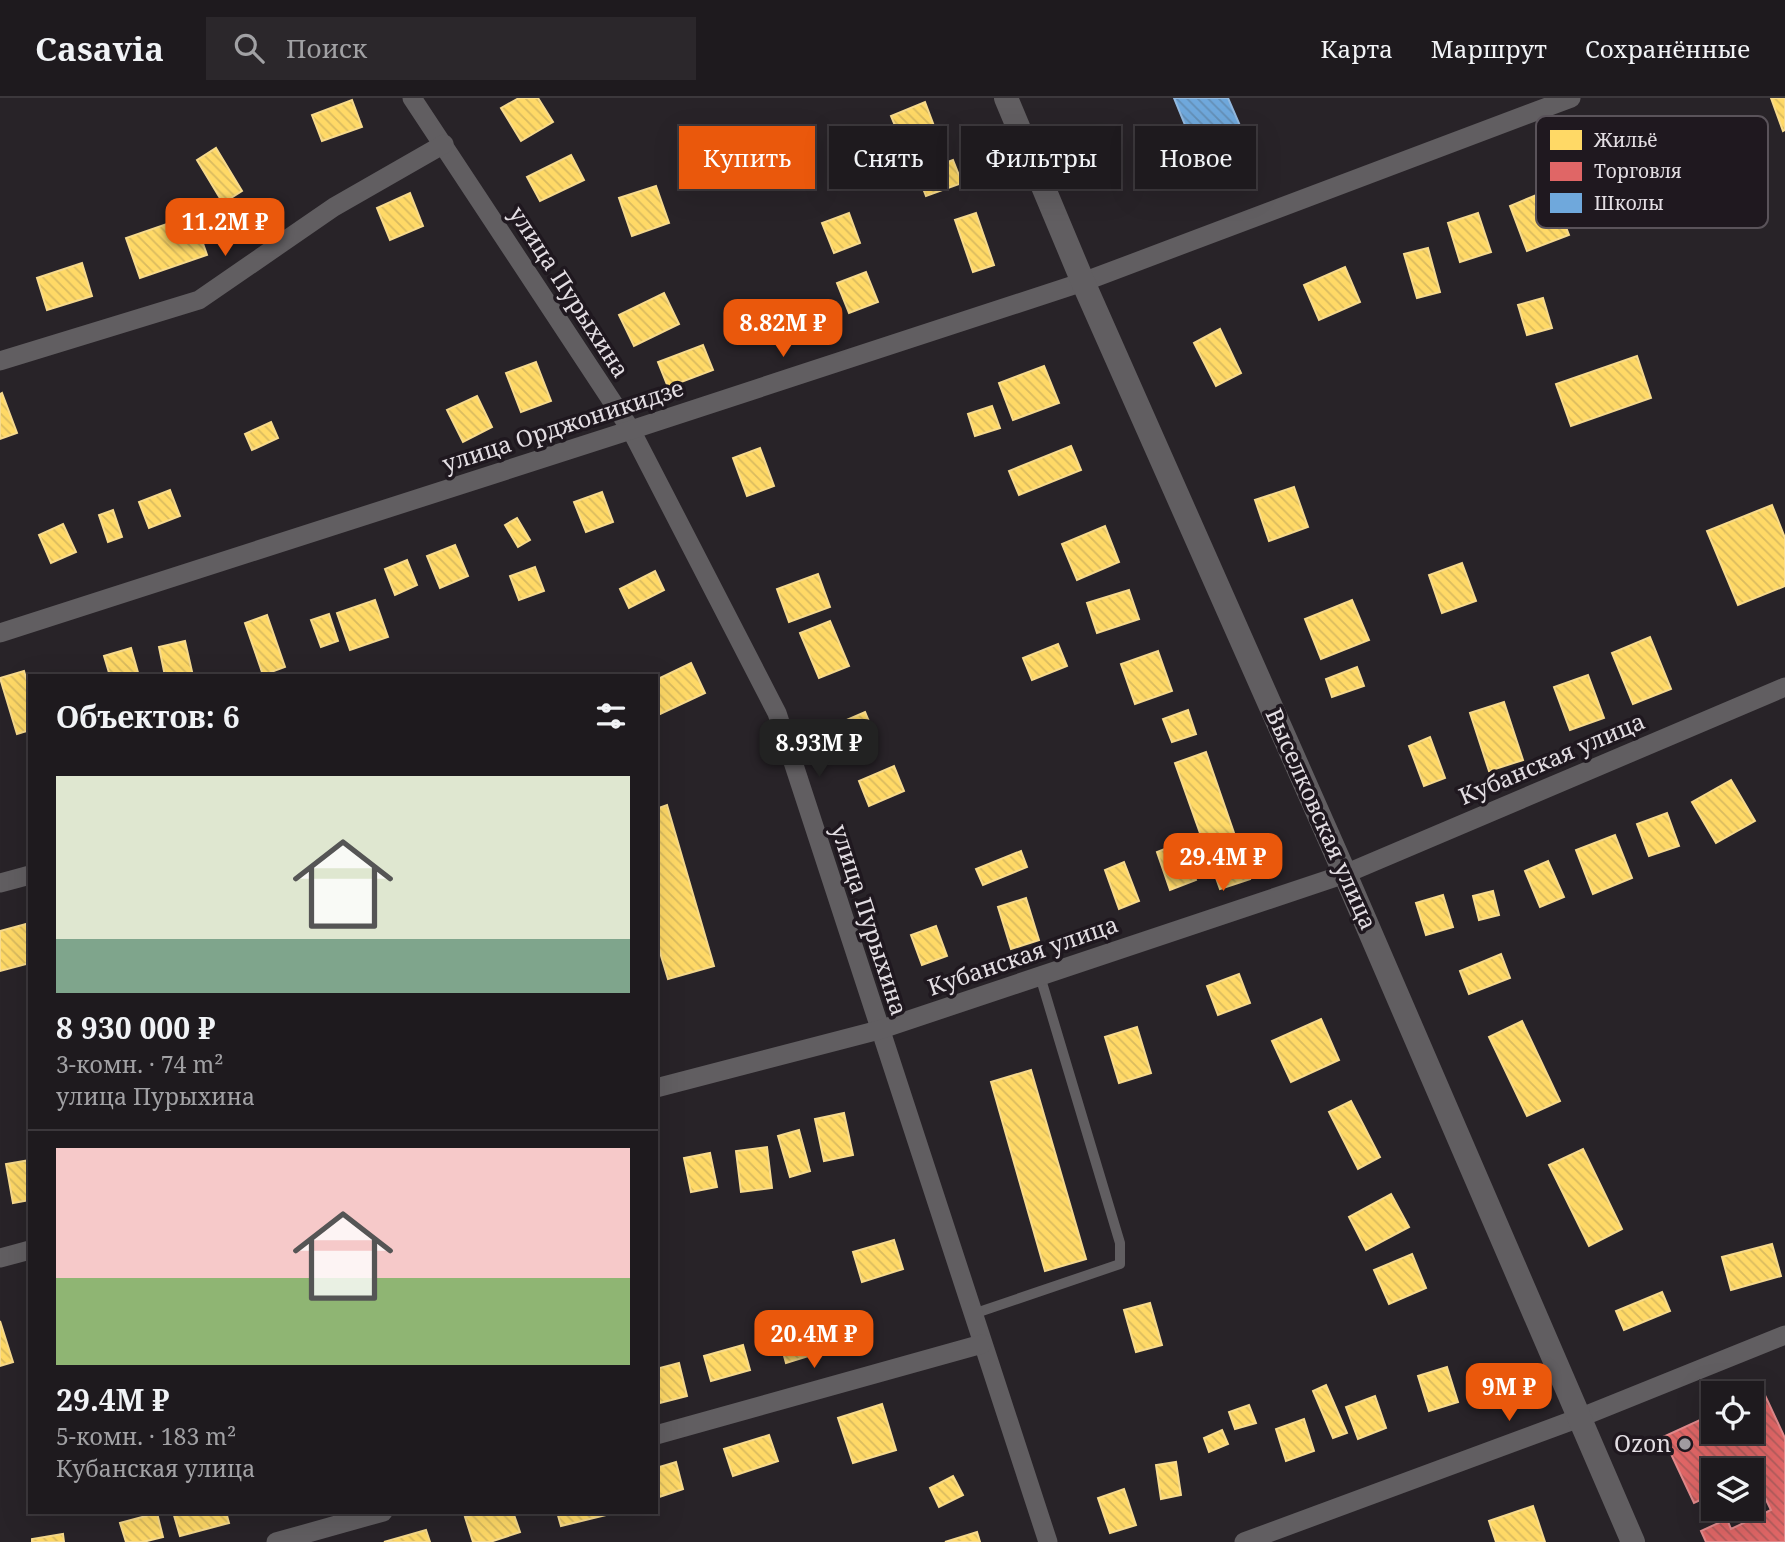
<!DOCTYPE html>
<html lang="ru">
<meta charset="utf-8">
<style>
:root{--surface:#1e1a1e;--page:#2b272b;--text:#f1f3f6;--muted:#a1a1a4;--line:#3c383c;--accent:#ea580c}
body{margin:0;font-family:"Noto Serif",serif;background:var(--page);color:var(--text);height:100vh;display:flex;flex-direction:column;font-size:26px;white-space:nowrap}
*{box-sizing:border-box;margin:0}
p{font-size:23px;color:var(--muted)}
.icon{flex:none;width:38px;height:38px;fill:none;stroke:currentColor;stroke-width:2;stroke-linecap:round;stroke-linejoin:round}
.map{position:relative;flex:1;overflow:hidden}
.side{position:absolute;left:28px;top:576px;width:630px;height:840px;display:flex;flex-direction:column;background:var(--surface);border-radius:0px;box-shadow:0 7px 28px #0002,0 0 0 2px var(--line)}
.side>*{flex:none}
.hud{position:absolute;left:679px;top:28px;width:665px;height:63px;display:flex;gap:14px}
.controls{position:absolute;left:1701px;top:1283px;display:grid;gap:14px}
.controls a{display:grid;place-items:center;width:63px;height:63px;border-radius:0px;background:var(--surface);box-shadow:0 7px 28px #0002,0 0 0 2px var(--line);font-size:35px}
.price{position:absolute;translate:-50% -60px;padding:0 16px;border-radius:14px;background:var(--accent);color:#fff;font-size:23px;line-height:46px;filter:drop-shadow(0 2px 4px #0008)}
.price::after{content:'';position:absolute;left:50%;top:42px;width:21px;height:16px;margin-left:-10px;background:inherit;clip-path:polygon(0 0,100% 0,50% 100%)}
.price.active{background:#222;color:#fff}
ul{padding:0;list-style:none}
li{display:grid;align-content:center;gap:14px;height:371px;padding:0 28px}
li+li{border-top:2px solid var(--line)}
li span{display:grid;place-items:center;height:217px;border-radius:0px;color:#555}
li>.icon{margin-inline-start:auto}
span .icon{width:126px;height:126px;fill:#fffc;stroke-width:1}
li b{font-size:30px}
h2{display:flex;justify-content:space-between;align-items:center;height:84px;padding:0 28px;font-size:30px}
.chip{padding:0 24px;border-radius:0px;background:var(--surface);box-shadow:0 7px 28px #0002,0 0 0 2px var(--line);font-size:24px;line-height:63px}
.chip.active{background:var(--accent);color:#fff}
header{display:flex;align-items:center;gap:42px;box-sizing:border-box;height:98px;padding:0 35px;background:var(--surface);border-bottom:2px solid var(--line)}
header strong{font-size:33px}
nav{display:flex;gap:38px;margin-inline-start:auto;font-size:24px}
.search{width:490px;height:63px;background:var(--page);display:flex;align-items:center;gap:18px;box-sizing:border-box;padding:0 24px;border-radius:0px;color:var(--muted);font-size:26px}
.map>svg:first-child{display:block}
.homes{fill:url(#homes-back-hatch);stroke:#f7da8c;stroke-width:2}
.shops{fill:url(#shops-back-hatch);stroke:#e18a8c;stroke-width:2}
.schools{fill:url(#schools-back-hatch);stroke:#92b8de;stroke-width:2}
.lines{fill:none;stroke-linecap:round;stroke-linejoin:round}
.service{stroke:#615e61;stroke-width:10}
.minor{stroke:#615e61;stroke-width:19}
.tertiary{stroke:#615e61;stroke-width:24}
.poi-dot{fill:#a29da2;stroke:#1f181f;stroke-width:2.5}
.labels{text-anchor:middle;stroke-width:7;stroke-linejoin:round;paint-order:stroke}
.street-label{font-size:23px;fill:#e3dee3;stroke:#1f181f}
.poi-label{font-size:23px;fill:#e3dee3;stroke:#1f181f;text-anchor:end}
.key{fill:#1f181f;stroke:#5a535a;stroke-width:2}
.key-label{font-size:19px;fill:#e3dee3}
</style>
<header>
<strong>Casavia</strong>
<div class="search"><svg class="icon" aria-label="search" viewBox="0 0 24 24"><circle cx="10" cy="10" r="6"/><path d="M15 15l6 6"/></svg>Поиск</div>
<nav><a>Карта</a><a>Маршрут</a><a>Сохранённые</a></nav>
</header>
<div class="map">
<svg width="1785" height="1444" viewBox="0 0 1785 1444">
<defs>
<pattern id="homes-back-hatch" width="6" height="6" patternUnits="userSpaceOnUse" patternTransform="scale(1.75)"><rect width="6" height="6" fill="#ffd966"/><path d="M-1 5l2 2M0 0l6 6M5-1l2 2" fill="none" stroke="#dabb5f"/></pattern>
<pattern id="shops-back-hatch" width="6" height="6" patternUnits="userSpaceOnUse" patternTransform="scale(1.75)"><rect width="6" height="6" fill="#e06666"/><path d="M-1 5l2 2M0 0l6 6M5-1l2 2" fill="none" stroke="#b15c5c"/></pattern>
<pattern id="schools-back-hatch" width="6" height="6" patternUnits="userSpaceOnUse" patternTransform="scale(1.75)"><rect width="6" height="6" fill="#6fa8dc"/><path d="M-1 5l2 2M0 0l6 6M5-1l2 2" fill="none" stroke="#648fb6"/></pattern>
</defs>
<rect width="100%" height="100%" fill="#282328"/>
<!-- homes -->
<g class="homes">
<polygon points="519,0 538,0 553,24 521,43 501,10"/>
<polygon points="1771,0 1785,0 1785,32 1783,33"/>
<polygon points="352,2 362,29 322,43 312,17"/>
<polygon points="925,4 934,28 901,42 891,18"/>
<polygon points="216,50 242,93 223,105 197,62"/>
<polygon points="571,57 584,82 540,103 527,79"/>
<polygon points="953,62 962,85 926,98 917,75"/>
<polygon points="656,88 669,125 632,138 619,100"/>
<polygon points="1551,91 1569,137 1527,153 1510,108"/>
<polygon points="410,95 423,128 390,142 377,110"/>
<polygon points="849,115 860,145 834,155 822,125"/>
<polygon points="976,115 994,167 973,174 955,122"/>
<polygon points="1478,115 1491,154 1460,164 1448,125"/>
<polygon points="193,117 207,157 140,180 126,140"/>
<polygon points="1428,150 1440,194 1417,200 1404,156"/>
<polygon points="82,165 92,198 47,212 37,180"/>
<polygon points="1345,169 1360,204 1319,222 1304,187"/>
<polygon points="866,174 878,204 849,215 837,185"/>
<polygon points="664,195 679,226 634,248 619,217"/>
<polygon points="1543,200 1552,230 1527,237 1518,207"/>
<polygon points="1220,231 1241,275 1216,288 1194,245"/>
<polygon points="703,247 713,272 668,289 658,264"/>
<polygon points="1637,258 1651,300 1571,328 1556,286"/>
<polygon points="536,264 551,303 521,314 506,275"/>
<polygon points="1044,268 1059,305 1013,322 999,285"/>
<polygon points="2,295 17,335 0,341 0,296"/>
<polygon points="477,298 492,329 463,344 447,312"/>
<polygon points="992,308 1000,330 975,338 968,316"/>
<polygon points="271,324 278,340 252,352 245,336"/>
<polygon points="1071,348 1081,372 1019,397 1009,373"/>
<polygon points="760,350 774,388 747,398 733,360"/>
<polygon points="1294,389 1308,429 1269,443 1255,402"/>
<polygon points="170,392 180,418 149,430 139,404"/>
<polygon points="602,394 613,424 586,434 574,404"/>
<polygon points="1772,407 1785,440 1785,488 1738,507 1707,433"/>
<polygon points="113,412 122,439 108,444 99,417"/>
<polygon points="517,420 530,442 518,449 505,427"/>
<polygon points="63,426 76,454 51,465 39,437"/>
<polygon points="1105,428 1119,464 1077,482 1062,446"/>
<polygon points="455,447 468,478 440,490 427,458"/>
<polygon points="407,462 417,487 395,497 385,471"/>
<polygon points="1462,465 1476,503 1442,515 1429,477"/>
<polygon points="535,469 544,493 519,502 510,478"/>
<polygon points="655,473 664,492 629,510 620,491"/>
<polygon points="818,476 830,509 789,524 777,491"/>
<polygon points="1129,492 1139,521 1097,535 1087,505"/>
<polygon points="375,502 388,539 350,552 337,515"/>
<polygon points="1352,502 1369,542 1321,561 1305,521"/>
<polygon points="329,516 338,543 321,549 311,522"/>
<polygon points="267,517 285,569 263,577 245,525"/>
<polygon points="830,523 849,568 819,580 800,535"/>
<polygon points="1650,539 1671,591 1633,606 1612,555"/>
<polygon points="185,543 193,578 165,578 159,549"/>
<polygon points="1058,546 1067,568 1032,582 1023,560"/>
<polygon points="131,550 139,578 110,578 104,558"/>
<polygon points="1158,553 1172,593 1135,606 1121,566"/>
<polygon points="691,565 705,595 656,618 656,582"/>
<polygon points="1357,569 1364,588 1332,599 1326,581"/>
<polygon points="24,573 30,593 30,632 17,636 0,580"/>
<polygon points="1588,577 1604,620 1570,632 1554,589"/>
<polygon points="1504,604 1523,662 1489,673 1470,615"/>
<polygon points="1188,612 1196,636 1172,644 1163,621"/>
<polygon points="865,614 875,638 839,654 828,630"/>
<polygon points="1430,639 1445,680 1424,688 1409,648"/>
<polygon points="1206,654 1250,781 1220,791 1175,665"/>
<polygon points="894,668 904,693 869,708 859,683"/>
<polygon points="1731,682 1755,723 1716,745 1692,704"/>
<polygon points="667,707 714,868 668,881 656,841 656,711"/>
<polygon points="1667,715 1679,748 1649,758 1637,726"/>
<polygon points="1615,737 1632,780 1593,796 1576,752"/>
<polygon points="1182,744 1196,782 1170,792 1157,754"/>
<polygon points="1021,753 1027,769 983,787 976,771"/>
<polygon points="1548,763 1564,799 1540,809 1525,773"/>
<polygon points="1124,764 1139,803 1119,811 1105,772"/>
<polygon points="1493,793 1499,817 1479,822 1473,798"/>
<polygon points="1443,797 1453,829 1426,837 1416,805"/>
<polygon points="1026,800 1039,842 1011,851 998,809"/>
<polygon points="26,826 30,841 30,865 0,873 0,833"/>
<polygon points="936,828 947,858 922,867 911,837"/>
<polygon points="1501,856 1510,880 1469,896 1460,873"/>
<polygon points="1239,876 1250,905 1218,917 1207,888"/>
<polygon points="1321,921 1339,962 1291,984 1272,943"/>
<polygon points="1522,923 1560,1003 1527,1018 1489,939"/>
<polygon points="1137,929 1151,975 1119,985 1105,939"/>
<polygon points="1031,972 1086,1161 1045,1173 991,984"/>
<polygon points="1351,1003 1380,1059 1358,1071 1329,1014"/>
<polygon points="844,1015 853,1057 824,1063 815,1021"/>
<polygon points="799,1032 810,1073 790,1079 778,1038"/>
<polygon points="767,1049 772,1090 741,1094 736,1053"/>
<polygon points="1583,1051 1622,1131 1589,1148 1549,1067"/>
<polygon points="710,1055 717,1089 691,1094 684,1060"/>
<polygon points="30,1062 30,1102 13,1105 6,1066"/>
<polygon points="1391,1096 1409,1129 1366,1152 1349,1119"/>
<polygon points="894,1142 903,1171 862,1184 853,1154"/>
<polygon points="1772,1146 1781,1178 1731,1192 1722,1159"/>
<polygon points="1412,1156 1426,1190 1389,1206 1374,1172"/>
<polygon points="1662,1194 1670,1213 1624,1232 1616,1213"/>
<polygon points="1150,1205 1162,1247 1136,1254 1124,1212"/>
<polygon points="0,1223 13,1264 0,1268"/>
<polygon points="810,1227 818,1255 786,1265 778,1237"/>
<polygon points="743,1247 750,1272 711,1283 704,1258"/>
<polygon points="679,1265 687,1298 656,1306 656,1271"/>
<polygon points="1447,1269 1458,1304 1429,1313 1418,1278"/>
<polygon points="1326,1287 1347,1335 1333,1340 1313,1293"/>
<polygon points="1375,1298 1386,1330 1358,1341 1346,1309"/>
<polygon points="882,1306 896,1352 853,1365 838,1320"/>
<polygon points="1249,1307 1256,1325 1235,1331 1229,1314"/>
<polygon points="1304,1321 1314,1353 1286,1363 1276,1331"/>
<polygon points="1222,1332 1228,1346 1209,1354 1204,1340"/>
<polygon points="769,1337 778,1363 733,1378 724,1351"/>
<polygon points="676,1364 683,1391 656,1400 656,1370"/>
<polygon points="1176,1364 1181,1397 1161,1401 1156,1367"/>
<polygon points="953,1378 963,1397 939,1409 930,1390"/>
<polygon points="1124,1391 1136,1427 1110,1435 1098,1400"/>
<polygon points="1533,1408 1545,1444 1496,1444 1489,1423"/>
<polygon points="173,1414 226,1414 229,1425 180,1438"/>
<polygon points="481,1414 513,1414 520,1434 490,1444 473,1444 465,1419"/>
<polygon points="557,1414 605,1414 606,1417 561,1428"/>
<polygon points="157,1415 163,1439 143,1444 126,1444 120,1425"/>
<polygon points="426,1432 430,1444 384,1444"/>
<polygon points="977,1434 980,1444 945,1444"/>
<polygon points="63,1436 64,1444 32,1444 32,1441"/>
</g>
<!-- shops -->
<polygon class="shops" points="1763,1293 1785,1340 1785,1444 1706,1444 1701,1433 1727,1421 1731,1431 1771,1412 1750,1369 1743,1372 1713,1372 1713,1396 1694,1405 1663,1339 1713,1316 1713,1334 1752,1334 1752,1298"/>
<!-- schools -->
<polygon class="schools" points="1174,0 1228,0 1241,30 1194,49"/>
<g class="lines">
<!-- service -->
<polyline class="service" points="973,1216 1120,1166 1120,1145 1040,878"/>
<!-- minor -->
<g class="minor">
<polyline points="412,0 631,332 777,615 1048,1444"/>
<polyline points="0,263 199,202 334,109 444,46"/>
<polyline points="0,535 631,332 1083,184 1571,0"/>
<polyline points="0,785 30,777"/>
<polyline points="656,990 879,932 1345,776 1785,589"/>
<polyline points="0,1160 30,1152"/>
<polyline points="656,1337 982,1246"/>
<polyline points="276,1444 383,1414"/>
<polyline points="1244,1444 1579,1320 1785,1237"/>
</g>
<!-- tertiary -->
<polyline class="tertiary" points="1006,0 1083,184 1345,776 1633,1444"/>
</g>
<!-- markers -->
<circle class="poi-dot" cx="1685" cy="1346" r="7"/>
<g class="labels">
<!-- street labels -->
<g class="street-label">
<text transform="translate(569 194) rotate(57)" y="8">улица Пурыхина</text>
<text transform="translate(563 328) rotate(-18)" y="8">улица Орджоникидзе</text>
<text transform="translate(1552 661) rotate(-23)" y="8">Кубанская улица</text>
<text transform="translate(1321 721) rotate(66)" y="8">Выселковская улица</text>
<text transform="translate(869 822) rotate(72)" y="8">улица Пурыхина</text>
<text transform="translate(1023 858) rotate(-19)" y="8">Кубанская улица</text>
</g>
<!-- poi labels -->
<g class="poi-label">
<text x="1671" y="1354">Ozon</text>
</g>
</g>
<!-- legend -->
<rect x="1536" y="18" width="232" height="112" rx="10" class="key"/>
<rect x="1550" y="32" width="32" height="20" fill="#ffd966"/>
<rect x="1550" y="64" width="32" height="19" fill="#e06666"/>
<rect x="1550" y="95" width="32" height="20" fill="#6fa8dc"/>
<g class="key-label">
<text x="1594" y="49">Жильё</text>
<text x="1594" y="80">Торговля</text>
<text x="1594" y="112">Школы</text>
</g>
</svg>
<div class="controls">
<a><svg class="icon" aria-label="locate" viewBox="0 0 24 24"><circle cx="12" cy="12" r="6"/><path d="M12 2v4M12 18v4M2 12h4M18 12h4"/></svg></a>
<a><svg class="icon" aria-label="layers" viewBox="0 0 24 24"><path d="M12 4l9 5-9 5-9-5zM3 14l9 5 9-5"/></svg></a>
</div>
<b class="price" style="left:225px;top:160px">11.2M ₽</b>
<b class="price" style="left:783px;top:261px">8.82M ₽</b>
<b class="price active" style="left:819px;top:681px">8.93M ₽</b>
<b class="price" style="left:1223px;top:795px">29.4M ₽</b>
<b class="price" style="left:814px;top:1272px">20.4M ₽</b>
<b class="price" style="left:1509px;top:1325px">9M ₽</b>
<div class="hud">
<a class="chip active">Купить</a>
<a class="chip">Снять</a>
<a class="chip">Фильтры</a>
<a class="chip">Новое</a>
</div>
<section class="side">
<h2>Объектов: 6<svg class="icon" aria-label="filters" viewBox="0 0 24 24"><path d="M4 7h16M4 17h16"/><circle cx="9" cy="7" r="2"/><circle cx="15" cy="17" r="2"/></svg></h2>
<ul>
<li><span style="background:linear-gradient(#dfe7d0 75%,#7fa58c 0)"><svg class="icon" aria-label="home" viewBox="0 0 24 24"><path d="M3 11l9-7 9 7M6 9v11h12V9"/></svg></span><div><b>8 930 000 ₽</b><p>3-комн. · 74 m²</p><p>улица Пурыхина</p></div></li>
<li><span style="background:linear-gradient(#f6c9c9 60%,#8fb573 0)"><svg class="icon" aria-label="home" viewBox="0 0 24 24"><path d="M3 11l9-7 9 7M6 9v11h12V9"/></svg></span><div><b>29.4M ₽</b><p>5-комн. · 183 m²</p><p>Кубанская улица</p></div></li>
</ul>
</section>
</div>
